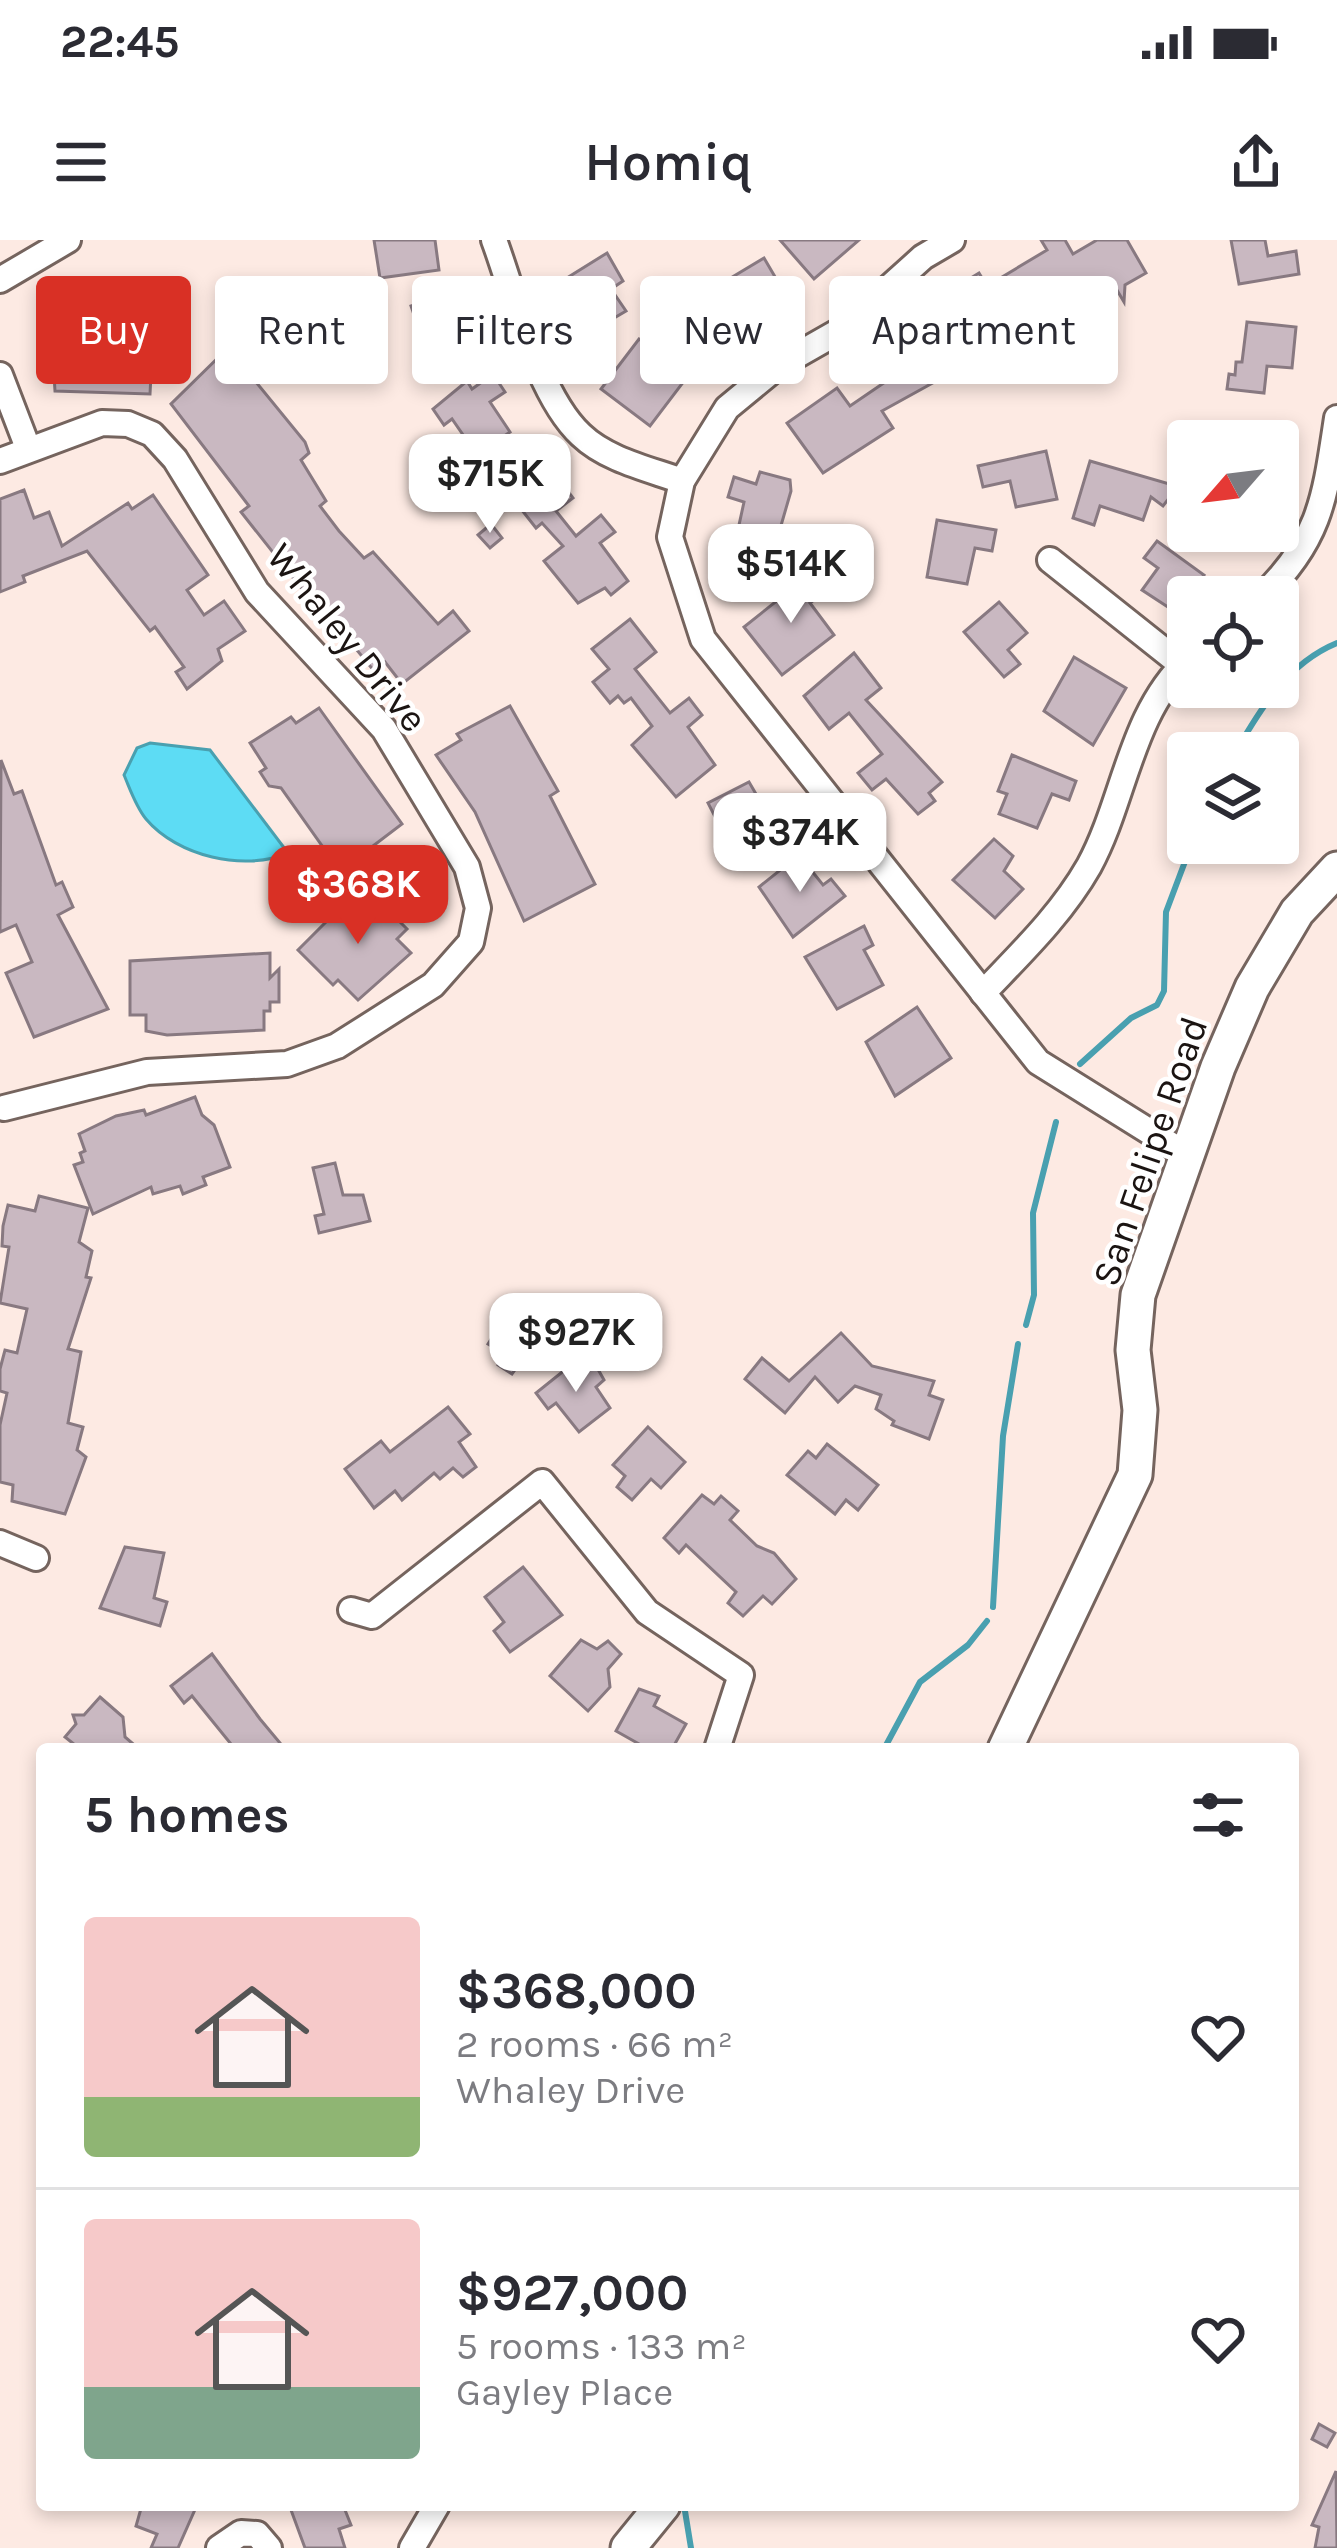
<!DOCTYPE html>
<meta charset="utf-8">
<style>
:root{--surface:#fff;--page:#f2f2f3;--text:#2b2b33;--muted:#7c7c81;--line:#e1e1e2;--accent:#d93025}
body{margin:0;font-family:Karla,sans-serif;background:var(--page);color:var(--text);height:100vh;display:flex;flex-direction:column;font-size:45px;white-space:nowrap}
*{box-sizing:border-box;margin:0}
p{font-size:39px;color:var(--muted)}
.icon{flex:none;width:66px;height:66px;fill:none;stroke:currentColor;stroke-width:2;stroke-linecap:round;stroke-linejoin:round}
.map{position:relative;flex:1;overflow:hidden}
.drawer{position:absolute;left:36px;top:1503px;width:1263px;height:768px;display:flex;flex-direction:column;background:var(--surface);border-radius:12px;box-shadow:0 6px 18px #0003}
.drawer>*{flex:none}
.hud{position:absolute;left:36px;top:36px;width:1266px;height:108px;display:flex;gap:24px}
.needle{width:78px;rotate:242deg}
.buttons{position:absolute;left:1167px;top:180px;display:grid;gap:24px}
.buttons a{display:grid;place-items:center;width:132px;height:132px;border-radius:12px;background:var(--surface);box-shadow:0 6px 18px #0003;font-size:60px}
.price{position:absolute;translate:-50% -102px;padding:0 27px;border-radius:24px;background:#fff;color:#222;font-size:39px;line-height:78px;filter:drop-shadow(0 3px 6px #0008)}
.price::after{content:'';position:absolute;left:50%;top:72px;width:36px;height:27px;margin-left:-18px;background:inherit;clip-path:polygon(0 0,100% 0,50% 100%)}
.price.selected{background:var(--accent);color:#fff}
ul{padding:0;list-style:none}
li{display:flex;align-items:center;gap:36px;height:300px;padding:0 48px}
li+li{border-top:3px solid var(--line)}
li span{display:grid;place-items:center;flex:none;width:336px;height:240px;border-radius:12px;color:#555}
li>.icon{margin-inline-start:auto}
span .icon{width:144px;height:144px;fill:#fffc;stroke-width:1}
li b{font-size:51px}
h2{display:flex;justify-content:space-between;align-items:center;height:144px;padding:0 48px;font-size:51px}
.pill{padding:0 42px;border-radius:12px;background:var(--surface);box-shadow:0 6px 18px #0003;font-size:42px;line-height:108px}
.pill.selected{background:var(--accent);color:#fff}
.status{display:flex;justify-content:space-between;align-items:center;height:84px;padding:0 60px;background:var(--surface);direction:ltr}
.status svg{height:33px;fill:currentColor}
header{display:flex;justify-content:space-between;align-items:center;height:156px;padding:0 48px;background:var(--surface);font-size:54px;font-weight:600}
.map>svg:first-child{display:block}
.water{fill:#5ddcf4;stroke:#49a0b0;stroke-width:3}
.lines{fill:none;stroke-linecap:round;stroke-linejoin:round}
.stream{stroke:#49a0b0;stroke-width:6}
.building{fill:#c9b8c1;stroke:#887981;stroke-width:3}
.street-casing{stroke:#75645e;stroke-width:30}
.secondary-casing{stroke:#75645e;stroke-width:39}
.street{stroke:#fff;stroke-width:24}
.secondary{stroke:#fff;stroke-width:33}
.labels{text-anchor:middle;stroke-width:9;stroke-linejoin:round;paint-order:stroke}
.street-label{font-size:39px;fill:#1b1412;stroke:#fff}
</style>
<div class="status"><b>22:45</b><svg viewBox="0 0 49 12"><path d="M0 12V9h3v3zM5 12V6h3v6zM10 12V3h3v9zM15 12V0h3v12zM26 1h20v11H26zM47 4h2v5h-2z"/></svg></div>
<header><svg class="icon" aria-label="menu" viewBox="0 0 24 24"><path d="M4 6h16M4 12h16M4 18h16"/></svg>Homiq<svg class="icon" aria-label="share" viewBox="0 0 24 24"><path d="M12 15V3M7 8l5-5 5 5M5 13v7h14v-7"/></svg></header>
<div class="map">
<svg width="1337" height="2308" viewBox="0 0 1337 2308">
<rect width="100%" height="100%" fill="#fdeae3"/>
<!-- water -->
<path class="water" d="M150,503L210,510L288,613C244,632 177,616 146,579C136,567 130,549 124,535L137,508Z"/>
<g class="lines">
<!-- stream -->
<g class="stream">
<path d="M1235,513C1260,469 1288,423 1337,403"/>
<polyline points="1080,824 1131,778 1157,765 1164,751 1166,672 1192,603"/>
<polyline points="1026,1085 1034,1055 1033,973 1056,882"/>
<polyline points="993,1367 1003,1196 1018,1104"/>
<polyline points="884,1509 920,1442 968,1405 987,1381"/>
<polyline points="684,2265 691,2308"/>
</g>
</g>
<!-- building -->
<g class="building">
<polygon points="374,0 435,0 439,30 380,38"/>
<polygon points="780,0 859,0 814,39"/>
<polygon points="1041,0 1065,0 1073,14 1097,0 1127,0 1146,33 1125,45 1124,62 1111,40 1038,76 1033,67 962,113 956,104 932,132 938,140 882,171 893,188 823,233 787,183 837,148 850,166 888,140 874,119 971,59 961,44 979,33 987,46 1047,10"/>
<polygon points="1231,0 1265,0 1268,16 1296,11 1299,34 1239,44"/>
<polygon points="607,13 623,41 611,49 626,71 609,81 601,68 572,78 554,46"/>
<polygon points="764,18 788,59 754,80 740,57 725,66 714,48"/>
<polygon points="471,47 478,68 468,71 480,108 431,124 411,66"/>
<polygon points="50,71 154,75 150,154 55,151"/>
<polygon points="1247,82 1296,87 1292,128 1267,126 1264,153 1227,149 1229,134 1235,135 1236,122 1242,122"/>
<polygon points="639,99 691,132 650,186 601,149"/>
<polygon points="228,108 305,202 309,213 301,220 326,261 320,266 339,291 364,318 373,312 438,384 453,371 469,391 402,444 385,422 374,431 343,393 339,396 241,272 249,266 171,164"/>
<polygon points="493,134 505,152 490,162 510,192 477,215 452,179 444,185 433,169 467,141 472,149"/>
<polygon points="1046,211 1057,259 1016,267 1010,241 983,247 978,226"/>
<polygon points="1090,221 1173,245 1170,257 1163,266 1151,257 1143,280 1100,266 1094,285 1073,278"/>
<polygon points="548,225 573,258 556,271 576,296 601,275 615,292 600,303 628,341 611,355 605,348 578,363 544,321 563,306 542,283 536,288 499,241 516,227 527,241"/>
<polygon points="760,232 790,240 791,251 769,327 754,331 748,312 734,308 744,262 728,257 734,237 756,244"/>
<polygon points="24,250 34,278 49,272 62,306 128,263 132,269 153,255 208,335 187,350 204,375 224,361 245,391 218,409 222,421 187,449 176,432 184,427 155,387 150,391 87,311 23,336 25,342 0,352 0,259"/>
<polygon points="937,280 996,290 992,311 975,308 967,344 927,337"/>
<polygon points="491,284 502,298 490,308 478,295"/>
<polygon points="1157,301 1204,335 1177,373 1142,350 1158,328 1144,318"/>
<polygon points="813,332 821,339 818,357 810,363 834,395 782,435 744,387"/>
<polygon points="999,362 1027,393 1008,410 1020,424 1004,437 964,392"/>
<polygon points="630,379 656,412 635,429 670,473 689,458 702,475 688,487 715,525 676,557 632,505 652,486 631,458 624,463 618,456 610,463 593,442 609,429 592,409"/>
<polygon points="854,413 881,448 866,460 942,542 929,553 935,561 918,574 886,539 872,550 858,533 882,514 849,473 829,489 804,456"/>
<polygon points="1074,417 1126,448 1093,505 1044,471"/>
<polygon points="510,466 558,551 550,556 595,644 524,681 475,572 436,515 461,500 457,494"/>
<polygon points="319,468 402,584 340,631 281,548 269,546 260,532 266,528 250,503 291,477 296,483"/>
<polygon points="1012,515 1076,541 1069,560 1052,554 1037,588 999,574 1007,554 998,551"/>
<polygon points="1,520 14,554 22,551 56,645 62,642 73,667 58,675 108,769 34,797 6,733 32,722 16,685 0,692"/>
<polygon points="749,542 770,578 746,591 754,606 735,616 708,563"/>
<polygon points="994,599 1013,616 1004,631 1023,649 995,678 953,640"/>
<polygon points="799,615 823,645 831,639 845,656 793,697 759,647"/>
<polygon points="371,653 407,689 397,699 411,713 358,760 338,740 333,745 298,710 338,670 345,678"/>
<polygon points="864,686 873,705 864,710 883,745 837,769 805,717"/>
<polygon points="270,713 270,738 279,729 279,762 270,762 270,771 264,771 264,790 167,795 146,791 146,775 130,775 130,721"/>
<polygon points="917,767 951,818 895,856 866,802"/>
<polygon points="195,857 202,875 214,885 230,927 203,937 206,945 183,954 180,946 153,954 151,947 93,974 74,925 83,922 80,913 85,911 79,894 116,876 144,870 146,875"/>
<polygon points="335,923 343,955 363,955 370,981 319,993 315,976 324,974 313,928"/>
<polygon points="39,956 88,968 79,1002 92,1011 86,1037 91,1038 68,1109 81,1112 68,1183 83,1187 77,1210 86,1217 65,1274 12,1261 13,1245 0,1242 0,1185 7,1153 0,1151 0,1129 5,1110 17,1113 27,1069 0,1063 9,1007 2,1006 3,986 8,965 35,971"/>
<polygon points="515,1061 559,1087 540,1117 529,1110 512,1134 498,1125 503,1113 488,1104"/>
<polygon points="841,1093 872,1126 934,1141 929,1155 943,1160 929,1199 892,1185 894,1181 876,1169 881,1155 855,1146 838,1162 815,1137 785,1173 745,1139 762,1118 789,1141"/>
<polygon points="576,1121 584,1132 595,1124 604,1140 596,1147 610,1168 579,1192 556,1163 548,1169 536,1153"/>
<polygon points="448,1167 470,1194 459,1202 476,1227 463,1237 453,1228 440,1239 434,1233 402,1260 395,1251 374,1268 345,1229 381,1201 390,1212"/>
<polygon points="648,1187 685,1222 661,1248 651,1239 632,1260 617,1247 625,1236 613,1225"/>
<polygon points="827,1204 878,1245 858,1270 846,1260 835,1274 787,1235 808,1211 816,1218"/>
<polygon points="702,1255 714,1264 721,1256 738,1271 730,1280 757,1306 774,1313 796,1339 772,1364 763,1356 743,1376 728,1363 736,1352 686,1305 679,1313 664,1298"/>
<polygon points="125,1307 164,1313 154,1358 167,1362 160,1386 100,1368"/>
<polygon points="523,1327 562,1375 510,1412 494,1391 504,1382 485,1357"/>
<polygon points="581,1400 597,1409 608,1401 621,1414 608,1429 610,1447 588,1471 550,1436"/>
<polygon points="212,1414 260,1479 285,1509 235,1509 192,1456 184,1463 171,1446"/>
<polygon points="639,1449 659,1456 654,1466 686,1484 672,1509 648,1509 616,1491"/>
<polygon points="100,1457 123,1477 125,1497 139,1509 80,1509 65,1497 76,1484 73,1475 84,1475"/>
<polygon points="1319,2184 1335,2193 1327,2207 1312,2199"/>
<polygon points="1336,2231 1337,2308 1315,2308 1319,2287 1312,2285"/>
<polygon points="142,2265 197,2265 178,2308 151,2308 157,2294 136,2286"/>
<polygon points="305,2265 343,2265 351,2285 339,2289 345,2308 305,2308 291,2270"/>
</g>
<g class="lines">
<defs>
<g id="street">
<path d="M494,0C515,56 537,154 581,195C607,220 649,229 682,241"/>
<polyline points="952,0 923,17 843,89 778,126 727,168 682,241 670,297 703,399 1038,822 1187,915"/>
<polyline points="0,40 68,0"/>
<polyline points="0,135 28,208"/>
<polyline points="0,221 102,183 128,184 152,194 175,219 257,352 384,489 467,627 478,668 471,702 433,745 337,806 287,824 147,832 4,868"/>
<polyline points="1050,320 1182,425"/>
<path d="M1261,357C1321,300 1325,257 1337,178"/>
<path d="M983,753C1021,713 1061,675 1089,626C1125,560 1130,474 1188,420"/>
<polyline points="0,1303 36,1318"/>
<polyline points="351,1370 372,1376 542,1242 647,1372 741,1435 717,1509"/>
<polyline points="219,2308 241,2293 257,2294 269,2308"/>
<polyline points="412,2308 437,2265"/>
</g>
<g id="secondary">
<polyline points="1005,1509 1135,1235 1140,1170 1133,1110 1138,1055 1218,827 1252,748 1297,672 1337,629"/>
<polyline points="628,2308 663,2265"/>
</g>
</defs>
<!-- street casing -->
<use href="#street" class="street-casing"/>
<!-- secondary casing -->
<use href="#secondary" class="secondary-casing"/>
<!-- street -->
<use href="#street" class="street"/>
<!-- secondary -->
<use href="#secondary" class="secondary"/>
</g>
<g class="labels">
<!-- street labels -->
<g class="street-label">
<text transform="translate(348 397) rotate(51)" y="14">Whaley Drive</text>
<text transform="translate(1149 911) rotate(-71)" y="14">San Felipe Road</text>
</g>
</g>
</svg>
<div class="buttons">
<a><svg class="needle" viewBox="-14 -14 28 28"><path d="M0-13l5 13h-10z" fill="#e53935"/><path d="M0 13l5-13h-10z" fill="#7c7c81"/></svg></a>
<a><svg class="icon" aria-label="locate" viewBox="0 0 24 24"><circle cx="12" cy="12" r="6"/><path d="M12 2v4M12 18v4M2 12h4M18 12h4"/></svg></a>
<a><svg class="icon" aria-label="layers" viewBox="0 0 24 24"><path d="M12 4l9 5-9 5-9-5zM3 14l9 5 9-5"/></svg></a>
</div>
<b class="price" style="left:490px;top:296px">$715K</b>
<b class="price" style="left:791px;top:386px">$514K</b>
<b class="price" style="left:800px;top:655px">$374K</b>
<b class="price selected" style="left:358px;top:707px">$368K</b>
<b class="price" style="left:576px;top:1155px">$927K</b>
<div class="hud">
<a class="pill selected">Buy</a>
<a class="pill">Rent</a>
<a class="pill">Filters</a>
<a class="pill">New</a>
<a class="pill">Apartment</a>
</div>
<section class="drawer">
<h2>5 homes<svg class="icon" aria-label="filters" viewBox="0 0 24 24"><path d="M4 7h16M4 17h16"/><circle cx="9" cy="7" r="2"/><circle cx="15" cy="17" r="2"/></svg></h2>
<ul>
<li><span style="background:linear-gradient(#f6c9c9 75%,#8fb573 0)"><svg class="icon" aria-label="home" viewBox="0 0 24 24"><path d="M3 11l9-7 9 7M6 9v11h12V9"/></svg></span><div><b>$368,000</b><p>2 rooms · 66 m²</p><p>Whaley Drive</p></div><svg class="icon" aria-label="heart" viewBox="0 0 24 24"><path d="M12 20l-8-8c-3-5 5-10 8-4 3-6 11-1 8 4z"/></svg></li>
<li><span style="background:linear-gradient(#f6c9c9 70%,#7fa58c 0)"><svg class="icon" aria-label="home" viewBox="0 0 24 24"><path d="M3 11l9-7 9 7M6 9v11h12V9"/></svg></span><div><b>$927,000</b><p>5 rooms · 133 m²</p><p>Gayley Place</p></div><svg class="icon" aria-label="heart" viewBox="0 0 24 24"><path d="M12 20l-8-8c-3-5 5-10 8-4 3-6 11-1 8 4z"/></svg></li>
</ul>
</section>
</div>
